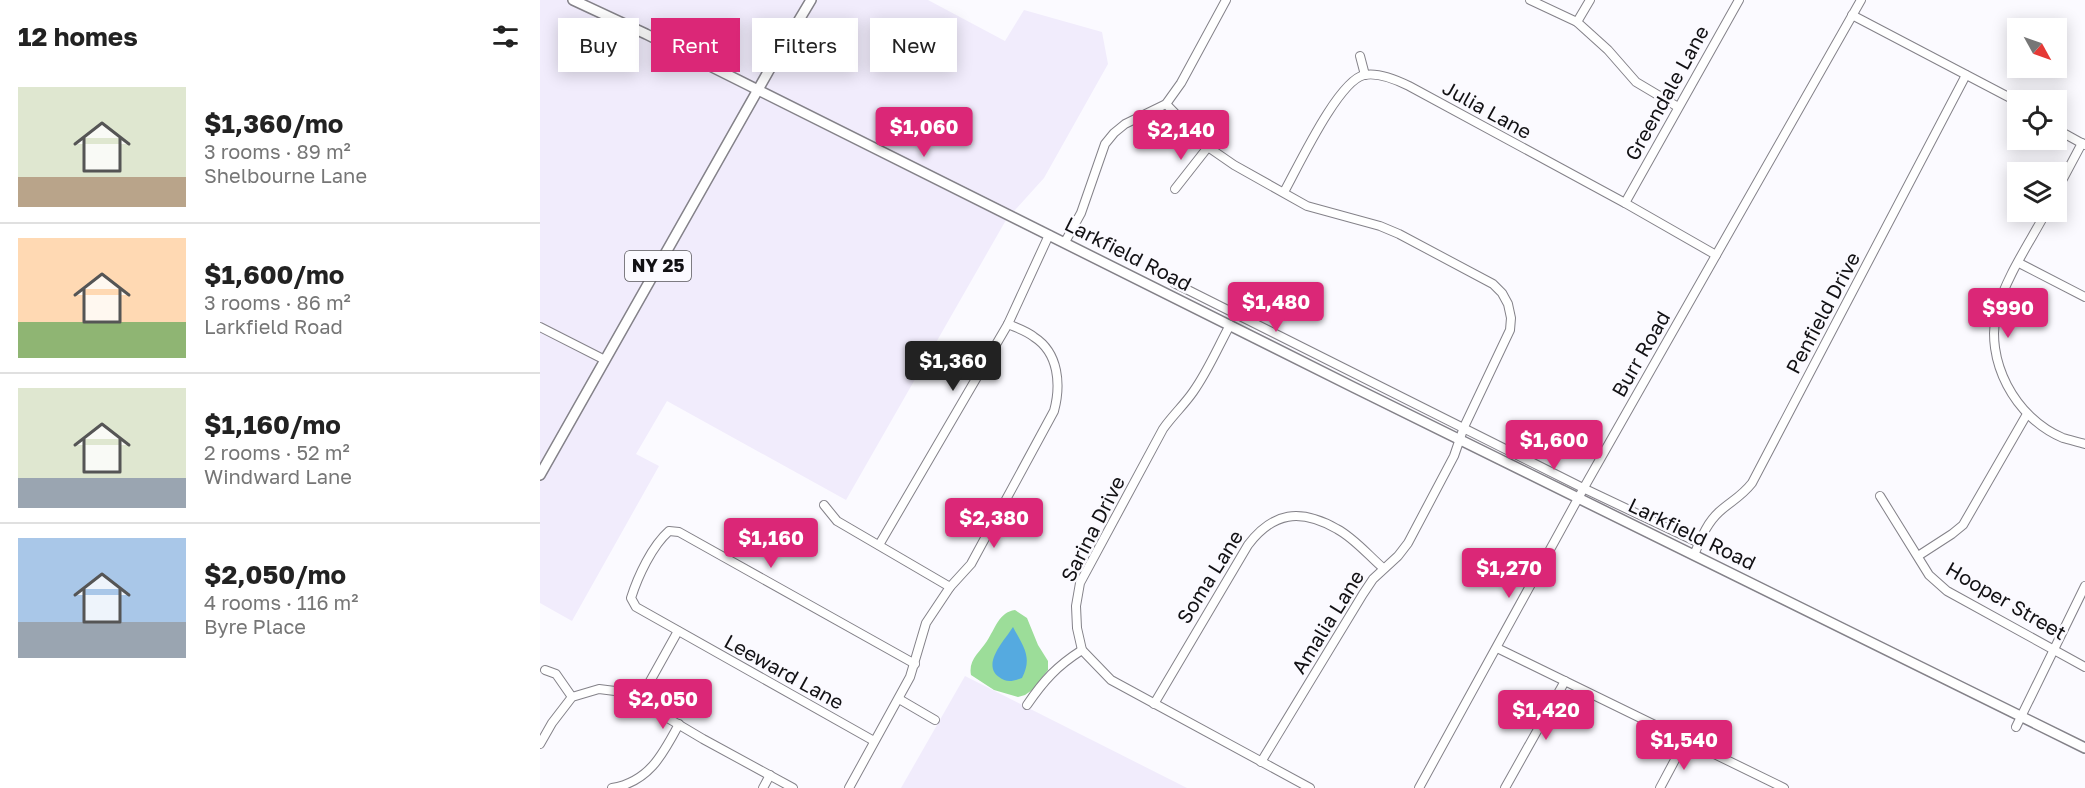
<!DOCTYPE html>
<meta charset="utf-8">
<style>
:root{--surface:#fff;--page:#f2f2f2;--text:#222;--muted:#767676;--line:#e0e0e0;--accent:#db2777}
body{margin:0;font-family:"Golos Text",sans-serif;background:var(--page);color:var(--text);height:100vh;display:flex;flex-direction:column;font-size:22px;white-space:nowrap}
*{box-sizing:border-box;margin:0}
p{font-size:20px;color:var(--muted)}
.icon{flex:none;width:33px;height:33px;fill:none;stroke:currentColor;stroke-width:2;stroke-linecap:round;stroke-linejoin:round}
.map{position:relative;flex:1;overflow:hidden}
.side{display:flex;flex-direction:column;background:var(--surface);width:540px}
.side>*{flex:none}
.guide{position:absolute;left:18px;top:18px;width:570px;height:54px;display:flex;gap:12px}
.needle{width:39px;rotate:130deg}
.fabs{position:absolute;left:1467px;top:18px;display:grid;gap:12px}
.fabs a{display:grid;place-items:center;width:60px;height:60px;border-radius:0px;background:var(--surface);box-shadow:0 3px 15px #0003;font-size:30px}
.price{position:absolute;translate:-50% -51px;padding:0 14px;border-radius:6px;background:var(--accent);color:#fff;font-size:20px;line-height:39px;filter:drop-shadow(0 2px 3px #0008)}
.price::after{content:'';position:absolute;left:50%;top:36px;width:18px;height:14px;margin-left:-9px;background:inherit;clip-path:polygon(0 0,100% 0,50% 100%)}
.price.current{background:#222;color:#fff}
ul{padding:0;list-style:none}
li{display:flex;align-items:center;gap:18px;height:150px;padding:0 18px}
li+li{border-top:2px solid var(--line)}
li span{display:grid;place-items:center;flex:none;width:168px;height:120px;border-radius:0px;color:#555}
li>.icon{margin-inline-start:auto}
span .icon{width:72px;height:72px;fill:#fffc;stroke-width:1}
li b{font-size:26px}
h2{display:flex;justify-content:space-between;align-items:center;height:72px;padding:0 18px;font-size:26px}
.tag{padding:0 21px;border-radius:0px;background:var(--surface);box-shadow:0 3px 15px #0003;font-size:21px;line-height:54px}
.tag.current{background:var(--accent);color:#fff}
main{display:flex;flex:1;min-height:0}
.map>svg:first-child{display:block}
.built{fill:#f1ecfc}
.forest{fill:#9cdd99}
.water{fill:#55aae0}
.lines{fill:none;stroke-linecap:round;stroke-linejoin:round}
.minor-casing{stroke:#848289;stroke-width:10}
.major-casing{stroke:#848289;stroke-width:12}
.minor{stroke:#fff;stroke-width:8}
.major{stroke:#fff;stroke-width:9}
.labels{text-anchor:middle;stroke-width:5;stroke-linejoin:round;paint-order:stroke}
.shield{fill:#fbfaff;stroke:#58575a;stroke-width:1.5}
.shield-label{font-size:18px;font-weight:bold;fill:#121114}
.street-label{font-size:20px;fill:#121114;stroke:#fbfaff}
</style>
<main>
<section class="side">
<h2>12 homes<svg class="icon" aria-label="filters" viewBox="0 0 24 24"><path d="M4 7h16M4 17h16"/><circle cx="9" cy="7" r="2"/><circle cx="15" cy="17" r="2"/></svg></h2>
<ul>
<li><span style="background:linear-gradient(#dfe7d0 75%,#b9a48a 0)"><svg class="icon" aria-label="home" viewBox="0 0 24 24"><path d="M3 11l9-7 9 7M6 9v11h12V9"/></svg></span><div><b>$1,360/mo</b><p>3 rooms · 89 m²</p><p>Shelbourne Lane</p></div></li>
<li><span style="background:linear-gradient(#ffd9b3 70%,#8fb573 0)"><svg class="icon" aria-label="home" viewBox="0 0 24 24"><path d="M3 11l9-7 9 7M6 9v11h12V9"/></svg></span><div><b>$1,600/mo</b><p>3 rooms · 86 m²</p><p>Larkfield Road</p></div></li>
<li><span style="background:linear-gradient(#dfe7d0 75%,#9aa5b1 0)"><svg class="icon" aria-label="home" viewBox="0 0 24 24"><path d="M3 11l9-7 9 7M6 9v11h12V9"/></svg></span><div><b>$1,160/mo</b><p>2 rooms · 52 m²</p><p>Windward Lane</p></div></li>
<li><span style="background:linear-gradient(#a9c7e8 70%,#9aa5b1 0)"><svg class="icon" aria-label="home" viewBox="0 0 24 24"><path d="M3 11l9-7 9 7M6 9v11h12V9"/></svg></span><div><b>$2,050/mo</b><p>4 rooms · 116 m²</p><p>Byre Place</p></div></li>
</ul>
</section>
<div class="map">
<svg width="1545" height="788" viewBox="0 0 1545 788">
<rect width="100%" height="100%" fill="#fbfaff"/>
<!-- built -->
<g class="built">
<polygon points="0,0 388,0 465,41 484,10 562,32 568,64 504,178 466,220 306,500 127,401 96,454 119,466 32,621 0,603"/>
<polygon points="425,676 647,788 361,788"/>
</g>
<!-- forest -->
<path class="forest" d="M475,610L487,618L498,645L508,661V670L504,675L495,688L485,695L478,697L454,690L431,675C428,660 440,652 447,641C455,629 459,612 475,610Z"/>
<!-- water -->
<path class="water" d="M473,627C483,646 493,657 482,678C474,681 466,683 459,677C441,664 465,640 473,627Z"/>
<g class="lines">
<defs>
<g id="minor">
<polyline points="990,0 1037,22 1068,50 1096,82 1138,107"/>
<polyline points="1312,15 1478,102"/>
<polyline points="1037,22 1050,0"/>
<polyline points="820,56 825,75"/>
<polyline points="626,104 668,147 694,165 767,206 840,226 859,234 953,284 962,293 968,304 971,318 970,330 924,427 914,456 868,543 858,556 833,579 823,594 721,762"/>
<polyline points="1516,129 1545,145"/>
<polyline points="635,189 668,147"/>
<path d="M744,192C758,167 798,81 824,75C839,72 857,80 869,86L1085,203L1176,255"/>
<polyline points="1516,192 1542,143"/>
<polyline points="1085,203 1199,0"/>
<path d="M1506,212C1490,242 1466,277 1457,310C1444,360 1475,418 1523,438C1530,440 1538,442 1545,444"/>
<polyline points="525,242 541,213 565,144 574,133 585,124 626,104 641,83 686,0"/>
<polyline points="1479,263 1545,297"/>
<polyline points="634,283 1043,488 1159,543"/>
<path d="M690,325C678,347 668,371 653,392C644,405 632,416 623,429L540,583L536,606L537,628L542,650L571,680L770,788"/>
<polyline points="0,327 65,360"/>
<polyline points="1340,496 1389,575 1407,591 1545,667"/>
<polyline points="284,505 297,521 410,587"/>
<polyline points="339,545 468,324 509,235"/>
<path d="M1154,555C1161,539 1166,524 1179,512C1191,501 1201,497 1212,483L1426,75"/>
<polyline points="1378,556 1412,534 1423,525 1487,414"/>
<polyline points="957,648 1244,788"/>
<polyline points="5,670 16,674 32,697"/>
<polyline points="359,699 395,720"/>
<polyline points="99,701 138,631"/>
<path d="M614,704L708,545C733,512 760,508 797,529C814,538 828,555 843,568"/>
<path d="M487,705C504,680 517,666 542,650"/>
<polyline points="1476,727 1545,586"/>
<path d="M334,741L96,607L91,598C98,576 112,546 129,531L139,532L375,664"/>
<polyline points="0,744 12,723 32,697 59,689 75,691 99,701 163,739 253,788"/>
<path d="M72,788C109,782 123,754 139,724"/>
<polyline points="223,788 230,775"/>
<path d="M309,788L370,677L386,623L410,587L431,564L514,411C521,385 519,353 494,337C487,331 477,328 468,324"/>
<polyline points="879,788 1046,484 1321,0"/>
<polyline points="965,788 1025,681"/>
<polyline points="1120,788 1145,741"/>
</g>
<g id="major">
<polyline points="33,0 106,34 813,387 1545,748"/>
<polyline points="0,475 228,72 271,0"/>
</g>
</defs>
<!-- minor casing -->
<use href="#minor" class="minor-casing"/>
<!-- major casing -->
<use href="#major" class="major-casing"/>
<!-- minor -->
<use href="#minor" class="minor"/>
<!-- major -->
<use href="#major" class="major"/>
</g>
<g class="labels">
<!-- shield labels -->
<rect class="shield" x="85" y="251" width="66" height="30" rx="4.5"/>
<g class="shield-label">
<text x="118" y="272">NY 25</text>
</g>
<!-- street labels -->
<g class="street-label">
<text transform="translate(1127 93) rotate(-61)" y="7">Greendale Lane</text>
<text transform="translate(947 110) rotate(29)" y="7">Julia Lane</text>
<text transform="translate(588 254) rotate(27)" y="7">Larkfield Road</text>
<text transform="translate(1283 313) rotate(-62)" y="7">Penfield Drive</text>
<text transform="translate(1101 354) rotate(-60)" y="7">Burr Road</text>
<text transform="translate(553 529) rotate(-63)" y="7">Sarina Drive</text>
<text transform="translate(1152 534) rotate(26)" y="7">Larkfield Road</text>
<text transform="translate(670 577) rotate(-58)" y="7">Soma Lane</text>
<text transform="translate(1466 601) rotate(30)" y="7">Hooper Street</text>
<text transform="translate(788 622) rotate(-58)" y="7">Amalia Lane</text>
<text transform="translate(244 672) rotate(29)" y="7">Leeward Lane</text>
</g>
</g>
</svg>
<div class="fabs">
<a><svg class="needle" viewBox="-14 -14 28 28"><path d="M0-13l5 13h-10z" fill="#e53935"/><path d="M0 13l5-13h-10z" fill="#767676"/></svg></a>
<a><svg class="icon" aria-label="locate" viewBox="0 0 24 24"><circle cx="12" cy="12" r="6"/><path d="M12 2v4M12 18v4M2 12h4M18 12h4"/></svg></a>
<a><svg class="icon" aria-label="layers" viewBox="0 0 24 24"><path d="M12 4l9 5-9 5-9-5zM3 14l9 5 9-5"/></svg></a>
</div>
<b class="price" style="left:384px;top:158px">$1,060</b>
<b class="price" style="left:641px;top:161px">$2,140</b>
<b class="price" style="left:736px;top:333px">$1,480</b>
<b class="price" style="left:1468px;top:339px">$990</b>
<b class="price current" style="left:413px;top:392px">$1,360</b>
<b class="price" style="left:1014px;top:471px">$1,600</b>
<b class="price" style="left:454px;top:549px">$2,380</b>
<b class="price" style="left:231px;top:569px">$1,160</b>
<b class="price" style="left:969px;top:599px">$1,270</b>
<b class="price" style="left:123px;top:730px">$2,050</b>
<b class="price" style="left:1006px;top:741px">$1,420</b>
<b class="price" style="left:1144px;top:771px">$1,540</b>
<div class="guide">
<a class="tag">Buy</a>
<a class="tag current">Rent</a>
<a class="tag">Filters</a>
<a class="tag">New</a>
</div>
</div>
</main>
